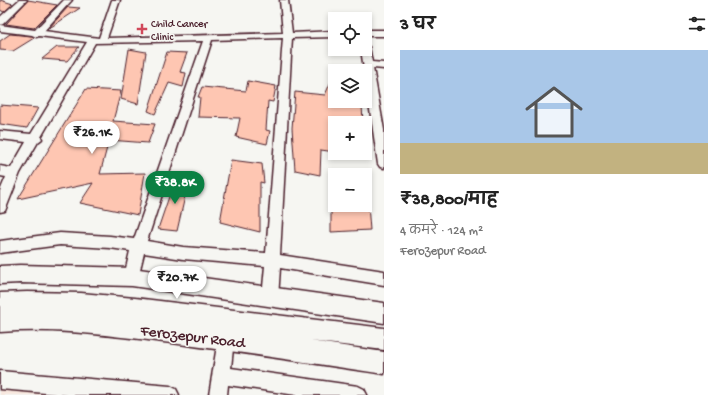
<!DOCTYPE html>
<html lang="hi">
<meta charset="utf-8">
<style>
:root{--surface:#fff;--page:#f2f2f2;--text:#222;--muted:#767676;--line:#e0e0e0;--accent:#0b8043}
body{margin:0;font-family:"Gochi Hand","Playpen Sans Deva",sans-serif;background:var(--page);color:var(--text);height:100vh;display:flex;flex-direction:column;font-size:15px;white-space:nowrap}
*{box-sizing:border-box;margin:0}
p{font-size:13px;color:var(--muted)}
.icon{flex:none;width:22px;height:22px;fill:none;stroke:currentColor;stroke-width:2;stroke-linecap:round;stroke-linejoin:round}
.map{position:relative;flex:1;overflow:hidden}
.drawer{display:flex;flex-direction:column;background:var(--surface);width:340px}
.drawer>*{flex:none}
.controls{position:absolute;left:328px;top:12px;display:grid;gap:8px}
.controls a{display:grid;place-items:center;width:44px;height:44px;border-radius:0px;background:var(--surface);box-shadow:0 2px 6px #0003;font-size:20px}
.price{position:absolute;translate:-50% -34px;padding:0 9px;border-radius:14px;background:#fff;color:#222;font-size:13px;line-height:26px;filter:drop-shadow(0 1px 2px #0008)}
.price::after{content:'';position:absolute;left:50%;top:24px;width:12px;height:9px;margin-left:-6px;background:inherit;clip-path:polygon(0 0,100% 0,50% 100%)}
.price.on{background:var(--accent);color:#fff}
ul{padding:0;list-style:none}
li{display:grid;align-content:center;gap:8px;height:212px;padding:0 16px}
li+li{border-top:1px solid var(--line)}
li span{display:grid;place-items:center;height:124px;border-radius:0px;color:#555}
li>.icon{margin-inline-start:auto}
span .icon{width:72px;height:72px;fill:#fffc;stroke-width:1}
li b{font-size:17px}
h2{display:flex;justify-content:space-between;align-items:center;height:48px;padding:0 16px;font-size:17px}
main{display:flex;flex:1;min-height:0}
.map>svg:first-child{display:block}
.built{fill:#f8e8df}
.building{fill:#fec6b2;stroke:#4a1f2b}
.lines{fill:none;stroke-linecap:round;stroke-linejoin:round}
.minor-casing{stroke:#4a1f2b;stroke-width:3}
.major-casing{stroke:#4a1f2b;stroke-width:3}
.minor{fill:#f6f6f2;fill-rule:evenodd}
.major{fill:#f6f6f2;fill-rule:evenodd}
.poi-dot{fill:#d1495b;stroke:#f6f6f2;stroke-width:1.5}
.labels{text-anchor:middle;stroke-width:3;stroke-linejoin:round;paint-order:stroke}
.far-poi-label{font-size:11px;fill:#4a1f2b;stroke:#f6f6f2;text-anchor:start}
.near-street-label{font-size:16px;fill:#4a1f2b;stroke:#f6f6f2}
</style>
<main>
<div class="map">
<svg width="384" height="395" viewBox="0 0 384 395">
<rect width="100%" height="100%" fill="#f6f6f2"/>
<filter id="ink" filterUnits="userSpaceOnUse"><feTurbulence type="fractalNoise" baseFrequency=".025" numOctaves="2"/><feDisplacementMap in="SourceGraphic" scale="8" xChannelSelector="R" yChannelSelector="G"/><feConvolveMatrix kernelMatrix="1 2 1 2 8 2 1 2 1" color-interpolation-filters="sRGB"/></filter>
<g filter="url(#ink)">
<!-- built -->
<polygon class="built" points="0,386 50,391 63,395 0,395"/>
<!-- building -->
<g class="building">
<polygon points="0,0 13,4 4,12 0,10"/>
<polygon points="28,0 57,5 34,28 6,24"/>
<polygon points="68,7 80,8 48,29"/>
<polygon points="10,34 32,36 34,38 13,51 0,50 0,41"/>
<polygon points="57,47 79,47 67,61 42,59"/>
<polygon points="129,49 146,52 138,104 121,99"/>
<polygon points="167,52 187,53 180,72 186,73 183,87 169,83 155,114 148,111"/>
<polygon points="335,72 335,103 362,105 363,123 335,123 335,152 321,150 320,175 295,170 292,128 295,92 325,95"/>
<polygon points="248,81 276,86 273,102 268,101 266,130 270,131 267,144 236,137 240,118 198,117 200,97 198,97 202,87 246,91"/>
<polygon points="86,89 121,91 113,121 155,124 148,143 109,140 100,174 145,173 138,215 80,203 93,183 18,199"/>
<polygon points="0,105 38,108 27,128 0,124"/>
<polygon points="231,160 262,164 264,183 260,182 260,232 220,222"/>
<polygon points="176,176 189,179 177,231 158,229"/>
<polygon points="331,205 368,205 370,230 331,232"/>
</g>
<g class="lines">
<defs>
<g id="minor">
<polygon points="19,0 27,0 3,24 0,25 0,17"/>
<path d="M64,0H72L44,31L99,38L112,0H120L107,38L283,33L280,0H288L292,33L335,31V37L292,38L280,255L384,271V285L280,268L278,298L276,303L270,305L264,303L262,298L265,266L183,259L144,253L137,282L132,284L127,282L124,277L130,251L110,248L60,245L0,253V241L60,233L110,236L134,239L203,41L95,43L41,137L42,139L38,142L20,173L5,211L0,212V191L6,177L0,176V166L11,168L26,142L0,139V131L31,134L87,42L39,36L36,37L32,35L0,31V25L35,30ZM283,38L266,253L183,247L147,241L212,40Z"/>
<rect x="365" y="30" width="19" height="6"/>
<polygon points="365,44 369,47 372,62 384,63 384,69 373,68 384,130 384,168 380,167 378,164 361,49 365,49"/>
<polygon points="226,331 232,333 234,339 231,368 358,386 364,389 367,395 296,395 228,385 227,395 209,395 218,339 220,333"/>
<polygon points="0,371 170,386 176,389 179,395 68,395 0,389"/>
</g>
<g id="major">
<polygon points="20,265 132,268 384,303 384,323 132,286 20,283 0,284 0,266"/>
<path d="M27,292L81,293L135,298L384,328V350L310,341L384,352V374C305,362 227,350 148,340C98,334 50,328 0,332V293Z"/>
</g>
</defs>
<!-- minor casing -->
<use href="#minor" class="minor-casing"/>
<!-- major casing -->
<use href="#major" class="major-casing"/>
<!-- minor -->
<use href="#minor" class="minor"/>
<!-- major -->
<use href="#major" class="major"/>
</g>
</g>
<!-- markers -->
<path class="poi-dot" d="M140 23h4v4h4v4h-4v4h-4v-4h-4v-4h4z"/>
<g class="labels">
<!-- far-poi labels -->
<g class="far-poi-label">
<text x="151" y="27">Child Cancer<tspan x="151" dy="13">Clinic</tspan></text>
</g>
<!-- near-street labels -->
<g class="near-street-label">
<text transform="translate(193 335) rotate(7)" y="6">Ferozepur Road</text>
</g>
</g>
</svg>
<div class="controls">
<a><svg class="icon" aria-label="locate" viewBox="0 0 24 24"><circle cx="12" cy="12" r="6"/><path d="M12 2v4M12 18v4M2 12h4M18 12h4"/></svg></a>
<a><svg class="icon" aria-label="layers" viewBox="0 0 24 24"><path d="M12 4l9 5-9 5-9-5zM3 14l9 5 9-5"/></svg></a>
<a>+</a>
<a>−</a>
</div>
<b class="price" style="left:92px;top:155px">₹26.1K</b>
<b class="price on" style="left:175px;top:205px">₹38.8K</b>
<b class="price" style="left:177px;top:300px">₹20.7K</b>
</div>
<section class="drawer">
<h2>3 घर<svg class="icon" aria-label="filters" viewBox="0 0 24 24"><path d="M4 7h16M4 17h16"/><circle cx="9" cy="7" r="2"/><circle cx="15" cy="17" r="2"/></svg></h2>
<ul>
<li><span style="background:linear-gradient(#a9c7e8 75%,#c2b280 0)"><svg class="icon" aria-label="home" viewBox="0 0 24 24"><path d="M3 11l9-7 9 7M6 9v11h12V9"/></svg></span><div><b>₹38,800/माह</b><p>4 कमरे · 124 m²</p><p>Ferozepur Road</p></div></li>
</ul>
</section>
</main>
